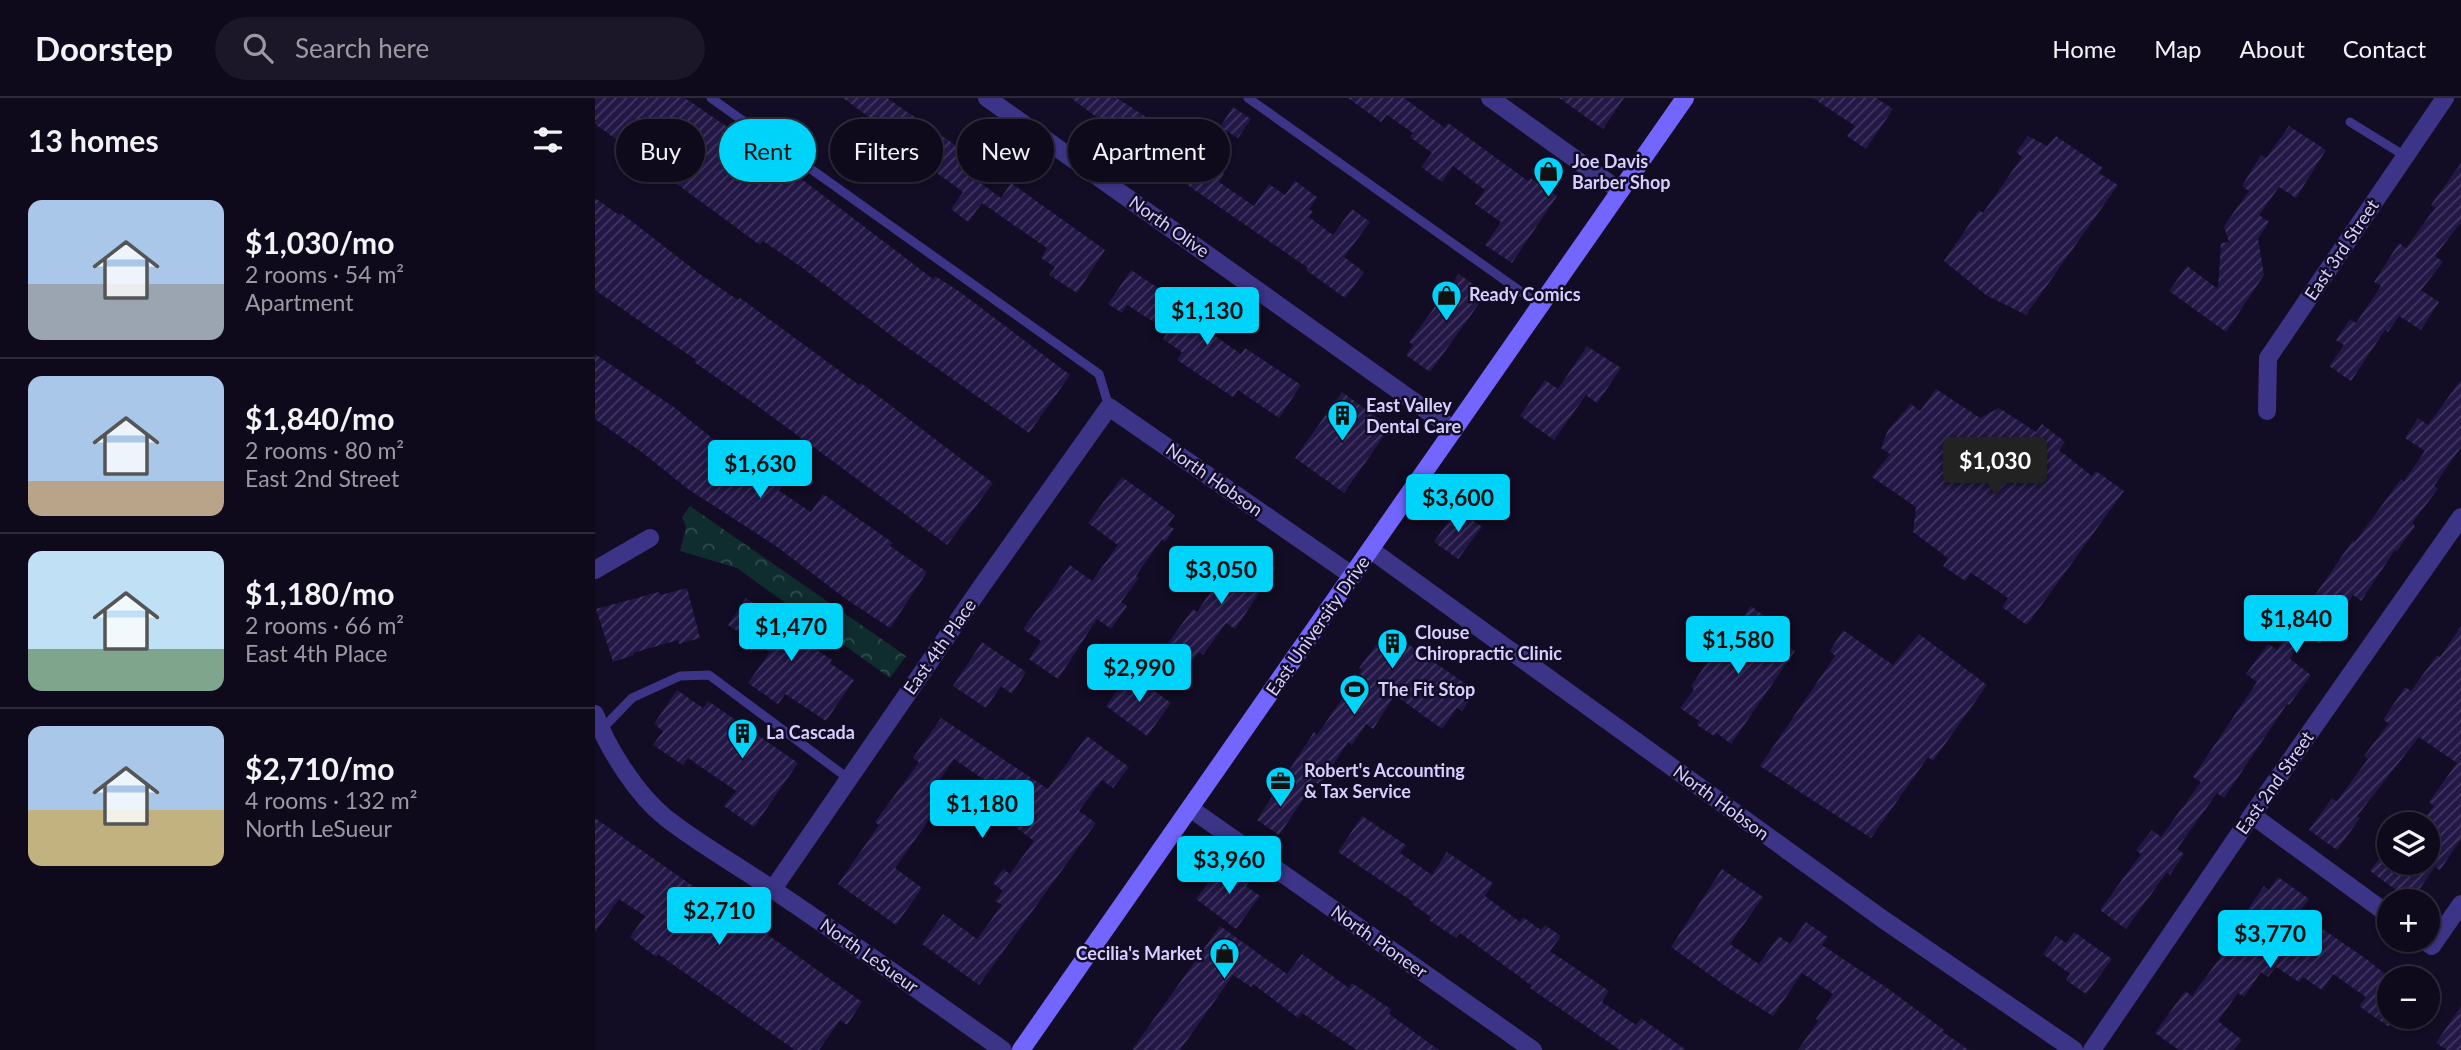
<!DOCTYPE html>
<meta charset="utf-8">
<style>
:root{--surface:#0e091b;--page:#1c1728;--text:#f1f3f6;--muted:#9b9aa3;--line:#2e2a3a;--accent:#00d3fa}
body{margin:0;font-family:Lato,sans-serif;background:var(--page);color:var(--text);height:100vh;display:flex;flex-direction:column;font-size:26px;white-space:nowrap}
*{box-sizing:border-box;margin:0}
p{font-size:23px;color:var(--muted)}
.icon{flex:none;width:38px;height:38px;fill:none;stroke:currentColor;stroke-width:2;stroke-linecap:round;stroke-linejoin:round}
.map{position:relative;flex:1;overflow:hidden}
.details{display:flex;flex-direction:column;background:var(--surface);width:595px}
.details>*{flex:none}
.banner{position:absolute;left:21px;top:21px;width:665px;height:63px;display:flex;gap:14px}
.controls{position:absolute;left:1782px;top:714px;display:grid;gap:14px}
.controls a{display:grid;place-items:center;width:63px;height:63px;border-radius:50%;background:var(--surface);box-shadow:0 2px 5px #0004,0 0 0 2px var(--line);font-size:35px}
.price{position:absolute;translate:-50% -60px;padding:0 16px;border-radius:7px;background:var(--accent);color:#111;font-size:23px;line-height:46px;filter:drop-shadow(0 2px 4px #0008)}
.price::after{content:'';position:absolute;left:50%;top:42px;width:21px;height:16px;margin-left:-10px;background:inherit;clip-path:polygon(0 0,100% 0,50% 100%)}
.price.current{background:#222;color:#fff}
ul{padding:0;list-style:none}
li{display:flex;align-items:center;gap:21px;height:175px;padding:0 28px}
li+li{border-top:2px solid var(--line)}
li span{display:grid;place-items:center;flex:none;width:196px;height:140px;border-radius:14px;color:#555}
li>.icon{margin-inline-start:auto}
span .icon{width:84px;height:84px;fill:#fffc;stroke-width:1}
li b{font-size:30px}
h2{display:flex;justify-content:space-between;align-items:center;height:84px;padding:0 28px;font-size:30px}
.chip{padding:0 24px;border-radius:32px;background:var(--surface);box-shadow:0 2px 5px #0004,0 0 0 2px var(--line);font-size:24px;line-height:63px}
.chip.current{background:var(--accent);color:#111}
header{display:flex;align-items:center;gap:42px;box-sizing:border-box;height:98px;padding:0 35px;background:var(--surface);border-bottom:2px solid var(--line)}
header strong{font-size:33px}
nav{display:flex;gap:38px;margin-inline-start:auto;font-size:24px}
.search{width:490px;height:63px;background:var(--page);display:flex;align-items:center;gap:18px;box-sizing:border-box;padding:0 24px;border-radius:38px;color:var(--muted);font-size:26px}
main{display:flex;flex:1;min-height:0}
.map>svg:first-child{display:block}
.park{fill:url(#park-crowns)}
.building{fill:url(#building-hatch)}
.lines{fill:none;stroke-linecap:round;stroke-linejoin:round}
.lane{stroke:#3c3486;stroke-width:9}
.street{stroke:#3c3486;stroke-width:18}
.secondary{stroke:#7366ff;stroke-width:18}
.labels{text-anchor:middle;stroke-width:5;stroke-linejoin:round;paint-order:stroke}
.poi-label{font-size:18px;font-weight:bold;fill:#d7cfff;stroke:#120c24;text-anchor:start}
.street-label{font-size:18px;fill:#d7cfff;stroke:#120c24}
</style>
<header>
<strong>Doorstep</strong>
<div class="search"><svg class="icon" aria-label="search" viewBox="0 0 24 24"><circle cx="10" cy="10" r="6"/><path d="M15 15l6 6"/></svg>Search here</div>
<nav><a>Home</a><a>Map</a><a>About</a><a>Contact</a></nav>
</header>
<main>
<section class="details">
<h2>13 homes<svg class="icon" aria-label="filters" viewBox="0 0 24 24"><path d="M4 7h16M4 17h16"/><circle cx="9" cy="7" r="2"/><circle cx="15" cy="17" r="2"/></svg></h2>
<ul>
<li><span style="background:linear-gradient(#a9c7e8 60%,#9aa5b1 0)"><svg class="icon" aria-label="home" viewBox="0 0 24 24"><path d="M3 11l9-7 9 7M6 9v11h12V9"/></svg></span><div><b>$1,030/mo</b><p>2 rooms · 54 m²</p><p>Apartment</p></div></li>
<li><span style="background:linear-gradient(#a9c7e8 75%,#b9a48a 0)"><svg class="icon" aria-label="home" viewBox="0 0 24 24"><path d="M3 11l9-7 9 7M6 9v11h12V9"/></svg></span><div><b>$1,840/mo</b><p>2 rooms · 80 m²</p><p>East 2nd Street</p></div></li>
<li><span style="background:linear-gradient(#bfe0f5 70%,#7fa58c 0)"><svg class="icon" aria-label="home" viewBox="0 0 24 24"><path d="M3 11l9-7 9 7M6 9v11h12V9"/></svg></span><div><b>$1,180/mo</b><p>2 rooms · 66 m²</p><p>East 4th Place</p></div></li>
<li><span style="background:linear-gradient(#a9c7e8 60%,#c2b280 0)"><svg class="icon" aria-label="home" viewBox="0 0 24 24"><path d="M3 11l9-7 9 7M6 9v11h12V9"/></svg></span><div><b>$2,710/mo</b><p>4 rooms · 132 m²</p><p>North LeSueur</p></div></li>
</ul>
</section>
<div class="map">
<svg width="1866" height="952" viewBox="0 0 1866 952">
<defs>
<pattern id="park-crowns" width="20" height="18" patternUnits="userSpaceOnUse" patternTransform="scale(1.75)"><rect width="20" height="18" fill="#0f2d2e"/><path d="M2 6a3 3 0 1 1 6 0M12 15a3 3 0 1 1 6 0" fill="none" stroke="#314a4d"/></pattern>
<pattern id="building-hatch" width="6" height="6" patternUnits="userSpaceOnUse" patternTransform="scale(1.75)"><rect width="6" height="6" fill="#231746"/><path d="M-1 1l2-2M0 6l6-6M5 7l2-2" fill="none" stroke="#423862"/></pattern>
</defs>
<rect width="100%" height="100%" fill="#120c24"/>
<!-- park -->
<polygon class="park" points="95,408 311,558 295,580 142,470 85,453 91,429 87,419"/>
<!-- building -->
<g class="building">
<polygon points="0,0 90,0 188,67 338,181 340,178 365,194 475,277 434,335 302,242 205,168 168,143 165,147 0,26"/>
<polygon points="248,0 292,0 389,67 380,81 406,100 416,85 510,152 482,195 454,177 460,169 446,160 452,150 387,105 373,124 356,111 368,94 312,53 307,60 282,41 285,37 273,28 278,22"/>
<polygon points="476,0 522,0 560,25 564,20 590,37 585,44 629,76 624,84 659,108 674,86 690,97 700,83 722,99 714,111 718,114 714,119 738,137 757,111 775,124 749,159 769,174 750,200 711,172 713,170 530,44 531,41"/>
<polygon points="753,0 809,0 850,30 853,25 933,83 935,80 962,98 917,165 890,147 906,124 880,106 890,92 858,68 847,84 826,69 837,55 815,39 818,35 792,17 786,24"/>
<polygon points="964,0 1029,0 1008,31"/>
<polygon points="1218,0 1281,0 1298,11 1271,51 1252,38 1260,28"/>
<polygon points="638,9 656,21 643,40 625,29"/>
<polygon points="1694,28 1731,52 1701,100 1684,89 1664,117 1674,124 1663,141 1669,177 1631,234 1574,193 1592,168 1623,191 1626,145 1634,144 1629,128 1654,93 1647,88 1666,57 1671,60"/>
<polygon points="1433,38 1452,48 1461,38 1508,70 1504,75 1523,87 1431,217 1391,197 1349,163 1384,112 1388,115 1427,59 1421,54"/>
<polygon points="1866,65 1866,124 1840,158 1848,164 1826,192 1844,204 1826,232 1804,218 1793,234 1790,232 1756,283 1734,268 1749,247 1741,242 1755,221 1761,225 1786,188 1779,184 1804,145 1811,150 1840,110 1836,107"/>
<polygon points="0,100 24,117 26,115 106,177 143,202 145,200 264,287 266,285 398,385 352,447 157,304 99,264 101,262 0,192"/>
<polygon points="536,172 590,208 592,205 614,220 607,229 646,256 650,250 706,287 684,320 643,292 638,299 582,262 587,254 568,241 573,233 532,207 527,215 513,206"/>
<polygon points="864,176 891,196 835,274 811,257 818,247 814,244"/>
<polygon points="992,248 1026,270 1002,305 991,297 959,342 925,318 950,282 963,291"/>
<polygon points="0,256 80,310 129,350 187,388 184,393 216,414 228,396 298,445 295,448 332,474 295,530 251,501 181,448 93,391 48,355 0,321"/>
<polygon points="1866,282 1866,349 1839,388 1843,391 1817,425 1820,428 1802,453 1800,452 1766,503 1758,497 1725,546 1710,536 1695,561 1716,577 1694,607 1692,606 1629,700 1622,695 1582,751 1589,756 1575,777 1572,774 1531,831 1505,812 1546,756 1541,752 1557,732 1566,739 1606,684 1598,679 1662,584 1651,576 1673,546 1682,552 1758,442 1760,444 1806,381 1809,383 1830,353 1810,340 1823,320 1833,327"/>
<polygon points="1341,291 1385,320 1404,310 1441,334 1447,326 1470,344 1464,352 1497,378 1501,373 1529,393 1432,527 1407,509 1413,500 1376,475 1370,483 1348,468 1353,460 1318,434 1321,409 1277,379 1295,356 1286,350 1293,332 1316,306 1325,313"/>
<polygon points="747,294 795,329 749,395 700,360"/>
<polygon points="527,379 580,417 573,427 579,431 570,444 567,441 541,478 544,480 526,504 532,508 516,531 502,521 463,581 434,561 446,543 428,531 475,467 497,483 523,447 493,425"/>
<polygon points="862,411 887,429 863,461 839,444"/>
<polygon points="647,447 681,470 640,531 631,525 608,557 604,554 591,570 567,553 598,511 602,514"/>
<polygon points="92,490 105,540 84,546 83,542 38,555 39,557 18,564 1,511 64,494 66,497"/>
<polygon points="151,500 173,515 175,512 191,522 187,528 237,562 235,565 259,582 231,623 190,596 183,606 153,585 175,554 133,527"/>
<polygon points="1156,508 1185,530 1179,539 1200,553 1136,646 1122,635 1119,638 1102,627 1104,623 1085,610 1099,592 1096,588 1133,534 1136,536"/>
<polygon points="1866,528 1866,741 1845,772 1840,769 1816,803 1775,773 1794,747 1794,774 1800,765 1834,765 1832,764 1832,717 1839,708 1834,704 1862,665 1824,639 1762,718 1765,720 1742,752 1714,732 1737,700 1742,703 1773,661 1769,658 1794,625 1788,622 1810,589 1816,593 1842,557 1845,559"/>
<polygon points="1248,532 1298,567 1324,536 1392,587 1338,663 1333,659 1276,740 1165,668 1240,558 1235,553"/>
<polygon points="807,542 881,593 867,613 862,610 847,631 800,597 778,631 771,626 757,647 753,644 725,687 720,684 684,737 662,722 719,634 722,637 767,572 764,570 784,543 799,553"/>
<polygon points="387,544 431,574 417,596 406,588 391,610 358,588"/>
<polygon points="535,575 576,605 552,638 511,608"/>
<polygon points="82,592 108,610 113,603 203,665 159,729 129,708 141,693 93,660 88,667 58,647 68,633 59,626"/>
<polygon points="346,620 453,691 492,638 534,669 518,690 507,682 484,713 501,725 384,887 327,846 348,816 382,841 407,807 400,803 408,793 398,785 408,771 415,776 439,743 411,722 423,705 359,661 339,690 351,698 300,770 327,790 301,827 243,786 284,727 280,724 324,664 318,660"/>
<polygon points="767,718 811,747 805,755 837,777 852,754 898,785 890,798 925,824 928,819 946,832 950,827 966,838 955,853 1014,893 1007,904 1041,927 1046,920 1091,952 1025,952 935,890 937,888 865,835 861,840 834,822 836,819 817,806 818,804 743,754"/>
<polygon points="0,720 121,804 123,801 267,904 252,927 245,922 224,952 200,952 63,856 61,859 35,839 50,818 24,801 0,834"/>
<polygon points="628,765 654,784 651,788 665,798 641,831 601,801"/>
<polygon points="1127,771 1168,799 1135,846 1164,866 1184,838 1195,846 1211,824 1233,839 1227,847 1295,892 1349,932 1348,934 1374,952 1203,952 1223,923 1221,921 1238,896 1207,875 1178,918 1136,892 1076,849"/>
<polygon points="1683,779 1714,801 1704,815 1770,860 1794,879 1794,929 1764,908 1771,899 1738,876 1727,892 1708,879 1704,884 1681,869 1673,879 1666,874 1649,899 1643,895 1623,923 1647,942 1639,952 1584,952 1560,935 1590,893 1597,898 1636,845 1632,841 1669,788 1674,792"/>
<polygon points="625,828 692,876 707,856 754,890 757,885 797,912 794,916 844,952 762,952 707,915 703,920 658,886 656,889 638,877 585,952 537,952"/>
<polygon points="1479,834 1517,861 1491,896 1471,882 1475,876 1448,856 1461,838 1471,845"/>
<polygon points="1866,908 1866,952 1852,952 1841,945"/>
</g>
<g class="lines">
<!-- lane -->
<g class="lane">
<polyline points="116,0 504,276 514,309"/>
<polyline points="653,0 946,208"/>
<polyline points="1755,24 1810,58"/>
<polyline points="6,632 37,600 85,578 114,577 254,681"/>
</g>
<!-- street -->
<g class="street">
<polyline points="392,0 859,332"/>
<polyline points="895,0 1025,93"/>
<polyline points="1672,313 1673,260 1850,0"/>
<polyline points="776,452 1289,822 1479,952"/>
<polyline points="0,472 55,440"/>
<path d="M0,616C12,650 42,697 71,720C104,746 142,767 177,791C255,843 331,898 408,952"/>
<polyline points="596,711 938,952"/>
<polyline points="1657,717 1794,817"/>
<polyline points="178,791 386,489 514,309 758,478"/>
<polyline points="1828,842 1837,848 1866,806"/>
<polyline points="1497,952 1657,717 1866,419"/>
</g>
<!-- secondary -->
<polyline class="secondary" points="426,952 1090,0"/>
</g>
<!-- icons -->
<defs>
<symbol id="shop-pin" viewBox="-11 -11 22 30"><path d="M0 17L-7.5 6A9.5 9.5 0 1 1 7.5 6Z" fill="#00d3fa" stroke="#120c24"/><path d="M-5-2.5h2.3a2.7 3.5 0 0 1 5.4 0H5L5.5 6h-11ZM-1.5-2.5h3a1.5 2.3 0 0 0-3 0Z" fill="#111"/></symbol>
<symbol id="building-pin" viewBox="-11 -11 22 30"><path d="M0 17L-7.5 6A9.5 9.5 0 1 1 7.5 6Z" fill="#00d3fa" stroke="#120c24"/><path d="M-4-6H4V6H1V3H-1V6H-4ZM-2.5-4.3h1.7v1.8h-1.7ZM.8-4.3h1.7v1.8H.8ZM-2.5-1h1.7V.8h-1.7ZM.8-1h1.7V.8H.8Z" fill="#111"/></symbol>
<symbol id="stadium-pin" viewBox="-11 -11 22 30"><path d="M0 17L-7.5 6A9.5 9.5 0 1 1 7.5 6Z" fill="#00d3fa" stroke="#120c24"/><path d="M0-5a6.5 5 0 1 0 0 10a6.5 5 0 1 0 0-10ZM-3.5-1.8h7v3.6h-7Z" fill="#111"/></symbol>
<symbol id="office-pin" viewBox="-11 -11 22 30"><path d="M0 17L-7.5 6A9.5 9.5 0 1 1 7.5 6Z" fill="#00d3fa" stroke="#120c24"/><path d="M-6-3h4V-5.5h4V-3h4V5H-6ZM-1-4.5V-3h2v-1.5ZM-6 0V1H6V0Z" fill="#111"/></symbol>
</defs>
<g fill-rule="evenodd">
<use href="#shop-pin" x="936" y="56" width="35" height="47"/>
<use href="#shop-pin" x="834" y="180" width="35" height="47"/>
<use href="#building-pin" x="730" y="300" width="35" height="47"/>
<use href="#building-pin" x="780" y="528" width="35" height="47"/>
<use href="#stadium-pin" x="742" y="574" width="35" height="47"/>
<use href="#building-pin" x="130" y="618" width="35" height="47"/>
<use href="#office-pin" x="668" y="666" width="35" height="47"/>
<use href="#shop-pin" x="612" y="838" width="35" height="47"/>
</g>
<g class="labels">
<!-- poi labels -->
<g class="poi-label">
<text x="977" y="70">Joe Davis<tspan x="977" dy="21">Barber Shop</tspan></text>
<text x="874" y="203">Ready Comics</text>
<text x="771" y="314">East Valley<tspan x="771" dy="21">Dental Care</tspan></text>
<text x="820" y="541">Clouse<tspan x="820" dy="21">Chiropractic Clinic</tspan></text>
<text x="783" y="598">The Fit Stop</text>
<text x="171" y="641">La Cascada</text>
<text x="709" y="679">Robert's Accounting<tspan x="709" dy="21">&amp; Tax Service</tspan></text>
<text x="607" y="862" text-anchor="end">Cecilia's Market</text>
</g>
<!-- street labels -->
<g class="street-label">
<text transform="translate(574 129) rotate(35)" y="6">North Olive</text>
<text transform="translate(1747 152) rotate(-56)" y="6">East 3rd Street</text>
<text transform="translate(619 382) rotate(35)" y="6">North Hobson</text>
<text transform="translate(723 528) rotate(-55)" y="6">East University Drive</text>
<text transform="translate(345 549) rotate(-55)" y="6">East 4th Place</text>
<text transform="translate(1680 685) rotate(-55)" y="6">East 2nd Street</text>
<text transform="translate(1126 705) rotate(36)" y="6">North Hobson</text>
<text transform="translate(784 844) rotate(35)" y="6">North Pioneer</text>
<text transform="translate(274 858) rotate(35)" y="6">North LeSueur</text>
</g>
</g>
</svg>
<div class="controls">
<a><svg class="icon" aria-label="layers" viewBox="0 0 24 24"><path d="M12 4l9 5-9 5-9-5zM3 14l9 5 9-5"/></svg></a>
<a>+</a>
<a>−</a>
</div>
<b class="price" style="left:612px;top:249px">$1,130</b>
<b class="price current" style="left:1400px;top:399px">$1,030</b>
<b class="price" style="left:165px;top:402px">$1,630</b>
<b class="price" style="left:863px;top:436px">$3,600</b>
<b class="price" style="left:626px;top:508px">$3,050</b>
<b class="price" style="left:1701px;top:557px">$1,840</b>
<b class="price" style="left:196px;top:565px">$1,470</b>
<b class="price" style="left:1143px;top:578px">$1,580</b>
<b class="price" style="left:544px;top:606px">$2,990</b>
<b class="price" style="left:387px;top:742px">$1,180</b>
<b class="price" style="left:634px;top:798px">$3,960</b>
<b class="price" style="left:124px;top:849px">$2,710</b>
<b class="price" style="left:1675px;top:872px">$3,770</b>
<div class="banner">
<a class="chip">Buy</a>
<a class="chip current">Rent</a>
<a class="chip">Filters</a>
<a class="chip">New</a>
<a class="chip">Apartment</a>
</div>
</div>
</main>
